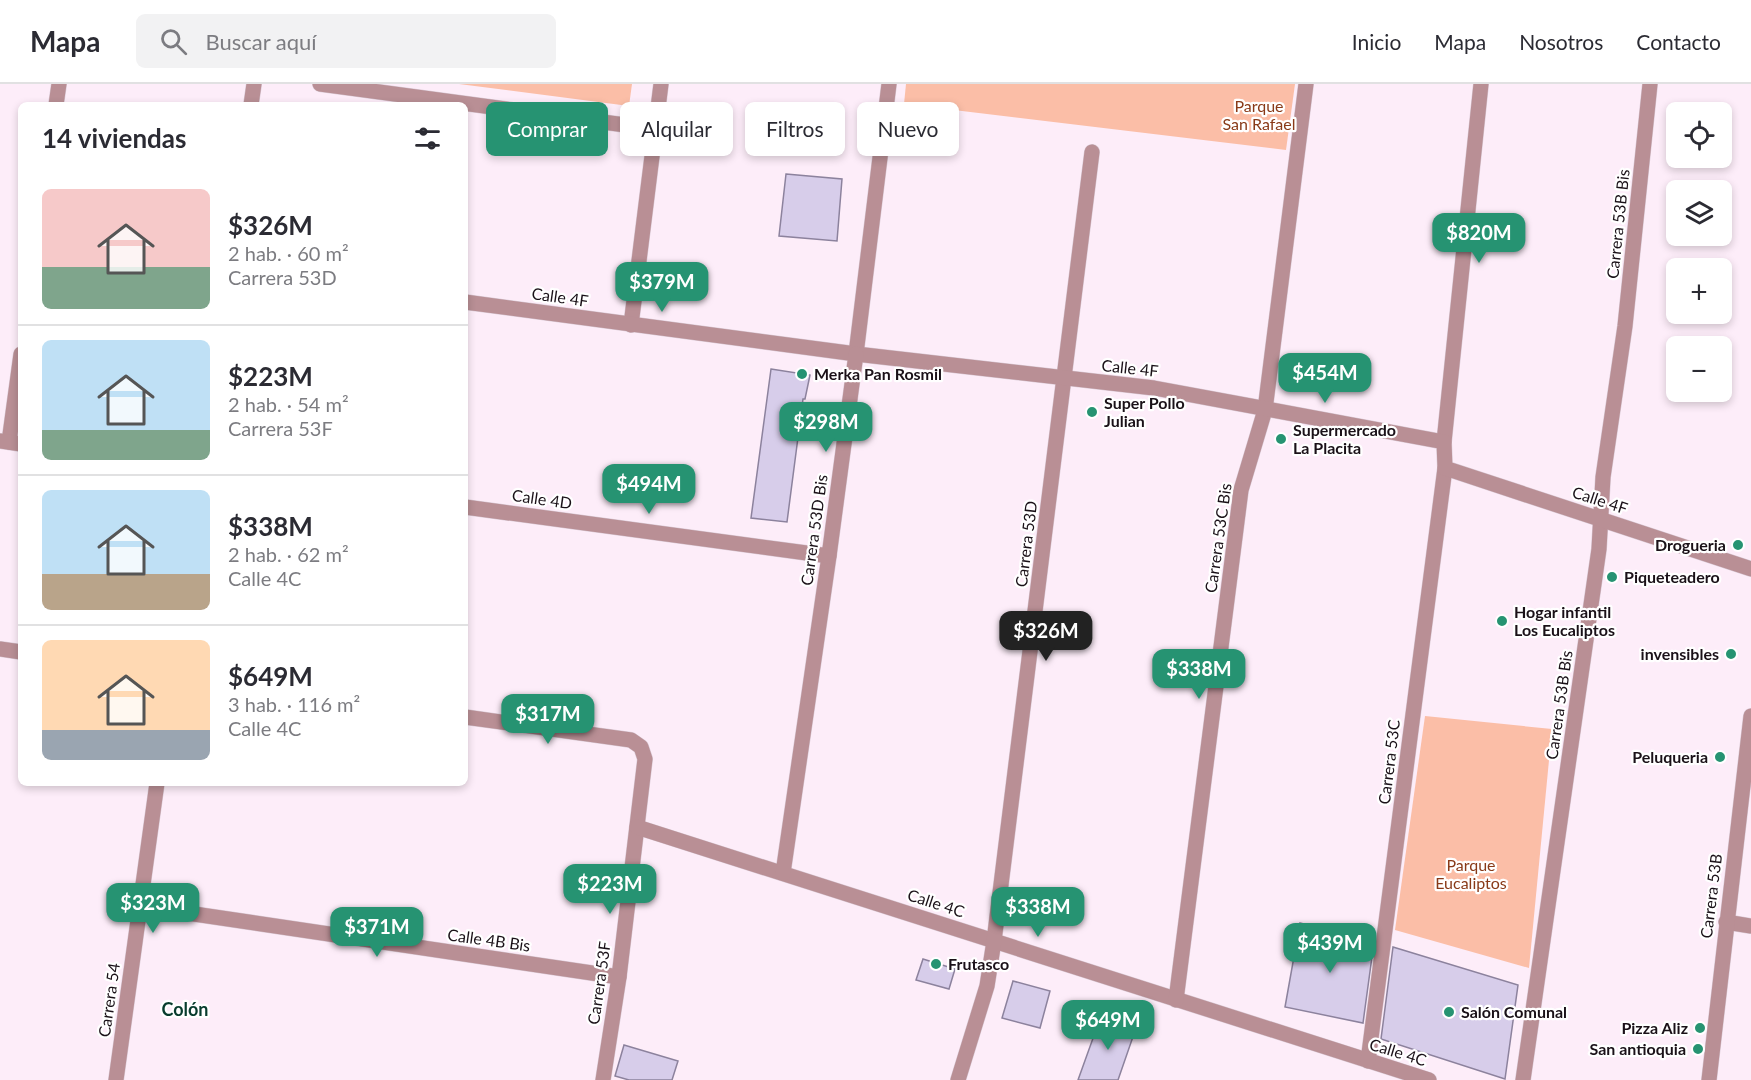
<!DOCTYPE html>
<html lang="es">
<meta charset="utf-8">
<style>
:root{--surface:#fff;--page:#f2f2f3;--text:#2b2b33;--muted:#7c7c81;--line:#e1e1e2;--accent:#269372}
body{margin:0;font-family:Lato,sans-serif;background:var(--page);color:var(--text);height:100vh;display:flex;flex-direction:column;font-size:22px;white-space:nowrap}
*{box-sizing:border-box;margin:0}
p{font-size:20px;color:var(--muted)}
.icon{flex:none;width:33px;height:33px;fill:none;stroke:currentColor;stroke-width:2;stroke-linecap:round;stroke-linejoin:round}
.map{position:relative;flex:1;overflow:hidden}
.sheet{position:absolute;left:18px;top:18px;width:450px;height:684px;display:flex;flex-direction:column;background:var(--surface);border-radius:9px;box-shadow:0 3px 9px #0003}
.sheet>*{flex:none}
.banner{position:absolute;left:486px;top:18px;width:570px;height:54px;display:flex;gap:12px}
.controls{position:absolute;left:1666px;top:18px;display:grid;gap:12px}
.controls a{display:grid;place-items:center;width:66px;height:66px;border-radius:9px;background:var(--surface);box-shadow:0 3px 9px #0003;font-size:30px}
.price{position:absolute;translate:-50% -51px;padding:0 14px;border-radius:12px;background:var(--accent);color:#fff;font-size:20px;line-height:39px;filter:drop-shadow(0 2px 3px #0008)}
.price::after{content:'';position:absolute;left:50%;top:36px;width:18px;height:14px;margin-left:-9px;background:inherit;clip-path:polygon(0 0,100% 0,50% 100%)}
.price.selected{background:#222;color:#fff}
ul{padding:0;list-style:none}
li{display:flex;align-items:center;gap:18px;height:150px;padding:0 24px}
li+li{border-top:2px solid var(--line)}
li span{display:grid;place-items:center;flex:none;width:168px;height:120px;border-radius:9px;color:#555}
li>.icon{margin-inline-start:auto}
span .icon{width:72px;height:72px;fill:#fffc;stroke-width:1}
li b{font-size:26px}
h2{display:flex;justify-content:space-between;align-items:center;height:72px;padding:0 24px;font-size:26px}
.chip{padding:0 21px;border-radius:9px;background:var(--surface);box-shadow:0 3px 9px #0003;font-size:21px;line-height:54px}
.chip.selected{background:var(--accent);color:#fff}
header{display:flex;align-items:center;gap:36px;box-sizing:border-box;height:84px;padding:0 30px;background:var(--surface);border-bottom:2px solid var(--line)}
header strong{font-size:28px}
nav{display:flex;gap:33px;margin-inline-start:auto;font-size:21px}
.search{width:420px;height:54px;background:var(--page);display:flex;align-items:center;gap:15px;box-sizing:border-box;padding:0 21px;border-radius:9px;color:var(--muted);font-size:22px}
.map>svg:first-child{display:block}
.green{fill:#fbbea7}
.building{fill:#d7cdea;stroke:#8c829d;stroke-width:1.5}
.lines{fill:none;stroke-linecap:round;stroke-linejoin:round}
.minor-casing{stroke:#d9cad5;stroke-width:16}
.tertiary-casing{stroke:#d9cad5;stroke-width:16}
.minor{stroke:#b98f95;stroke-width:15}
.tertiary{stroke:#b98f95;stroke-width:15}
.poi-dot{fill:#269372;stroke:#fff;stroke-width:2}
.labels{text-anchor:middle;stroke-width:4.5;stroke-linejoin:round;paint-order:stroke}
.park-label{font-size:16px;fill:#893a18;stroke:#fff}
.street-label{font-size:16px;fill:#1a1118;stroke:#fff}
.poi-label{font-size:16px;font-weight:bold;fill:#1a1118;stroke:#fff;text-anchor:start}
.neighbourhood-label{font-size:18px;font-weight:bold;fill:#083d2e;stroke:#fff}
</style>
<header>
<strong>Mapa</strong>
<div class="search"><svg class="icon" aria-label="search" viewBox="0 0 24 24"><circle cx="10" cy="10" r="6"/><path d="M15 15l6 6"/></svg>Buscar aquí</div>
<nav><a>Inicio</a><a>Mapa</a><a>Nosotros</a><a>Contacto</a></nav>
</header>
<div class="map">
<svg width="1751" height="996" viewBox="0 0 1751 996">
<rect width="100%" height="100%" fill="#fdedf9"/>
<!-- green -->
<g class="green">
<polygon points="459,0 632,0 629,22"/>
<polygon points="906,0 1295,0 1286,66 904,20"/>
<polygon points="1425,632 1552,645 1529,884 1395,846"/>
</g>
<!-- building -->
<g class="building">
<polygon points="786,90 842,95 837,157 779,152"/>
<polygon points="771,285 810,291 805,315 803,315 787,438 751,434"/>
<polygon points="1300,839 1374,858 1363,939 1285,923"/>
<polygon points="1393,863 1518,901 1505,995 1381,955"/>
<polygon points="923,875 955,885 949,905 916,896"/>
<polygon points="1013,897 1050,907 1040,944 1002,934"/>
<polygon points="1101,932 1136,944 1118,996 1078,996"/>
<polygon points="624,961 678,977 672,996 629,996 615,992"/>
</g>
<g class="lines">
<defs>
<g id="minor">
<polyline points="320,0 655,45"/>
<polyline points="56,21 59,0"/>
<polyline points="631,241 661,0"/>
<polyline points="856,270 889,0"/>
<polyline points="9,358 21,270"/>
<polyline points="1444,358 1481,0"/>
<polyline points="0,565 21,568"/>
<polyline points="465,633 631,656 641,663 645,675 619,893 603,996"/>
<polyline points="637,743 1429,996"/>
<polyline points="783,789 829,472"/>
<polyline points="140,822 619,893"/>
<polyline points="1726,838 1751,842"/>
<polyline points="1176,916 1241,406 1265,326 1306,0"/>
<polyline points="1368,977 1445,384"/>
<polyline points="958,996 987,902 994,857 1092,68"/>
<polyline points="1523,996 1599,465 1603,393 1625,242 1650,0"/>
<polyline points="1709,996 1751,632"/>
</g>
<g id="tertiary">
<polyline points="251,21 254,0"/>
<polyline points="465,218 856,270 1154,304 1444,358 1445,384 1751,485"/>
<polyline points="0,357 21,360"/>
<polyline points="465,423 829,472 856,270"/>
<polyline points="116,996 157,699"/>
</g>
</defs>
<!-- minor casing -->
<use href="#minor" class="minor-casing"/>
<!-- tertiary casing -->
<use href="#tertiary" class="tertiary-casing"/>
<!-- minor -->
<use href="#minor" class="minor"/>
<!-- tertiary -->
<use href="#tertiary" class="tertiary"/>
</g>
<!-- markers -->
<g class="poi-dot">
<circle cx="802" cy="290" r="6"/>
<circle cx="1092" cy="328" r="6"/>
<circle cx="1281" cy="355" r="6"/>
<circle cx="1738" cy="461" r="6"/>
<circle cx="1612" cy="493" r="6"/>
<circle cx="1502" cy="537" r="6"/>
<circle cx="1731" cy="570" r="6"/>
<circle cx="1720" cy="673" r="6"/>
<circle cx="936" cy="880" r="6"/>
<circle cx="1449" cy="928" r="6"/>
<circle cx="1700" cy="944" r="6"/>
<circle cx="1698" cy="965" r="6"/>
</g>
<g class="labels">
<!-- park labels -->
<g class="park-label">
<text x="1259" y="28">Parque<tspan x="1259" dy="18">San Rafael</tspan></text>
<text x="1471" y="787">Parque<tspan x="1471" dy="18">Eucaliptos</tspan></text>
</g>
<!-- street labels -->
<g class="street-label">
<text transform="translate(1618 140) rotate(-84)" y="6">Carrera 53B Bis</text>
<text transform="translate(560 213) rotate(8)" y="6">Calle 4F</text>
<text transform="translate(1130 284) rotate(6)" y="6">Calle 4F</text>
<text transform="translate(542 415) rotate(8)" y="6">Calle 4D</text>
<text transform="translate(1600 416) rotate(18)" y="6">Calle 4F</text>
<text transform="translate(814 446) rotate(-82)" y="6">Carrera 53D Bis</text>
<text transform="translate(1218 454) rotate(-82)" y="6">Carrera 53C Bis</text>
<text transform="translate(1026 460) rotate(-83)" y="6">Carrera 53D</text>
<text transform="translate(1559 621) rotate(-82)" y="6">Carrera 53B Bis</text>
<text transform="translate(1389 678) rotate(-83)" y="6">Carrera 53C</text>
<text transform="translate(1711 812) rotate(-83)" y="6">Carrera 53B</text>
<text transform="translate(936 819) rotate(18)" y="6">Calle 4C</text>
<text transform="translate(489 856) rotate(8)" y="6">Calle 4B Bis</text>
<text transform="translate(599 899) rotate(-82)" y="6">Carrera 53F</text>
<text transform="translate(109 916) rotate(-82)" y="6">Carrera 54</text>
<text transform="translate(1398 968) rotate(17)" y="6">Calle 4C</text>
</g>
<!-- poi labels -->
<g class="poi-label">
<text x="814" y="296">Merka Pan Rosmil</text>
<text x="1104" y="325">Super Pollo<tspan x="1104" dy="18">Julian</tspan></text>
<text x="1293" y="352">Supermercado<tspan x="1293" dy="18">La Placita</tspan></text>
<text x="1726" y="467" text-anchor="end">Drogueria</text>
<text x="1624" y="499">Piqueteadero</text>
<text x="1514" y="534">Hogar infantil<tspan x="1514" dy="18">Los Eucaliptos</tspan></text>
<text x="1719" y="576" text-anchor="end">invensibles</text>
<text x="1708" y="679" text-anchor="end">Peluqueria</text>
<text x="948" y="886">Frutasco</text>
<text x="1461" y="934">Salón Comunal</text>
<text x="1688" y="950" text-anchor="end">Pizza Aliz</text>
<text x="1686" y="971" text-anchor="end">San antioquia</text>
</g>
<!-- neighbourhood labels -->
<g class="neighbourhood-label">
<text x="185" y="932">Colón</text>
</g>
</g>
</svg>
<div class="controls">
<a><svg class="icon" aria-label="locate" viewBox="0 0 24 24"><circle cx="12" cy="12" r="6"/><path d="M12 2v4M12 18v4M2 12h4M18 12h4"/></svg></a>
<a><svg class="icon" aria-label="layers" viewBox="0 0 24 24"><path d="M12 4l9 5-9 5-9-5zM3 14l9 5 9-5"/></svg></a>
<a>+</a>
<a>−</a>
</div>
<b class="price" style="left:1479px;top:180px">$820M</b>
<b class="price" style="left:662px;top:229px">$379M</b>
<b class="price" style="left:1325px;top:320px">$454M</b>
<b class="price" style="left:826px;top:369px">$298M</b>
<b class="price" style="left:649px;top:431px">$494M</b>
<b class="price selected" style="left:1046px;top:578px">$326M</b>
<b class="price" style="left:1199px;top:616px">$338M</b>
<b class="price" style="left:548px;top:661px">$317M</b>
<b class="price" style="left:610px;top:831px">$223M</b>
<b class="price" style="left:153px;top:850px">$323M</b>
<b class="price" style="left:1038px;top:854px">$338M</b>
<b class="price" style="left:377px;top:874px">$371M</b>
<b class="price" style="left:1330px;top:890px">$439M</b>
<b class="price" style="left:1108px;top:967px">$649M</b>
<div class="banner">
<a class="chip selected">Comprar</a>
<a class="chip">Alquilar</a>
<a class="chip">Filtros</a>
<a class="chip">Nuevo</a>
</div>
<section class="sheet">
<h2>14 viviendas<svg class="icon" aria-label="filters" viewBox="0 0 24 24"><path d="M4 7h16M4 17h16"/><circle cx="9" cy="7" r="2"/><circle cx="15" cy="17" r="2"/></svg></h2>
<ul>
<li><span style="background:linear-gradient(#f6c9c9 65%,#7fa58c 0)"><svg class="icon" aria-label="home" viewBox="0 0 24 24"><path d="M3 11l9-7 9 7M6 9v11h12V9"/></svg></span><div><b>$326M</b><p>2 hab. · 60 m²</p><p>Carrera 53D</p></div></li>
<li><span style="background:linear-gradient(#bfe0f5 75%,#7fa58c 0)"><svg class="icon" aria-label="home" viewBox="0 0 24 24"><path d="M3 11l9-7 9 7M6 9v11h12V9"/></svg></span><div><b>$223M</b><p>2 hab. · 54 m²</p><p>Carrera 53F</p></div></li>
<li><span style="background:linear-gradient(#bfe0f5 70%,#b9a48a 0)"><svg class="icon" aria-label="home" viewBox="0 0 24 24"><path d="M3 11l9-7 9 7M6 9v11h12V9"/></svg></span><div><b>$338M</b><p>2 hab. · 62 m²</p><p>Calle 4C</p></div></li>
<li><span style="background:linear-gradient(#ffd9b3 75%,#9aa5b1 0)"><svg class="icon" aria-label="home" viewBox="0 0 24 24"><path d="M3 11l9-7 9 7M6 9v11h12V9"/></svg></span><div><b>$649M</b><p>3 hab. · 116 m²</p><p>Calle 4C</p></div></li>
</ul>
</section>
</div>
